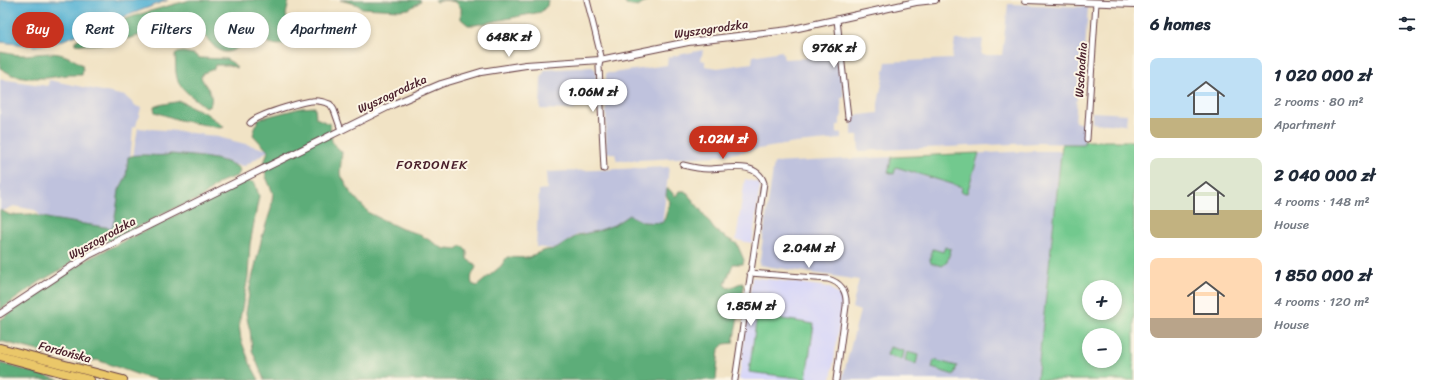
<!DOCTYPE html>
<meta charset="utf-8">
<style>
:root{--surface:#fff;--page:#f6f6f7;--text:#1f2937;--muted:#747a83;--accent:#c8321e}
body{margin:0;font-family:Sriracha,sans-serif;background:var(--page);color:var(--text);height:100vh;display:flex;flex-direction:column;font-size:15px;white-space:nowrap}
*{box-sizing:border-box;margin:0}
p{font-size:13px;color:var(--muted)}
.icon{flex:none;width:22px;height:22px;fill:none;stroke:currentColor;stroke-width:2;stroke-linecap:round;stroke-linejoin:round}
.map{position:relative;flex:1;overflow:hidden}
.details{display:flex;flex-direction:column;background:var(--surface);width:300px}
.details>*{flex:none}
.banner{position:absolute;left:12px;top:12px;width:380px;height:36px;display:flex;gap:8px}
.controls{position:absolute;left:1082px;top:280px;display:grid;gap:8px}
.controls a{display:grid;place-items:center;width:40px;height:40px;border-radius:50%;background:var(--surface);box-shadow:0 2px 6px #0003;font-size:20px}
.price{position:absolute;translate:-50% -34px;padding:0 9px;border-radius:14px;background:#fff;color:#222;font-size:13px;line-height:26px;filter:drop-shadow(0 1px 2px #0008)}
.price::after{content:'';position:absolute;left:50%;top:24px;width:12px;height:9px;margin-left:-6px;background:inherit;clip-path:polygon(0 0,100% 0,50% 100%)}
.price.active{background:var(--accent);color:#fff}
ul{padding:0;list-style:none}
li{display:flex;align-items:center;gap:12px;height:100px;padding:0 16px}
li span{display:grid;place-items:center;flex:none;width:112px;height:80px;border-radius:8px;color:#555}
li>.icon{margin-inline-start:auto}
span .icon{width:48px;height:48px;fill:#fffc;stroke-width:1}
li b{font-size:17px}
h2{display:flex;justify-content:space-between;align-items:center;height:48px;padding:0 16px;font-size:17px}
.tag{padding:0 14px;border-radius:18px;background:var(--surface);box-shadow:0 2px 6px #0003;font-size:14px;line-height:36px}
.tag.active{background:var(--accent);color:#fff}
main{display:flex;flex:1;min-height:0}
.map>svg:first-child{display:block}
.built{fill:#d8d7f8}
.industrial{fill:#bfc2dd}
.green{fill:#72c98e;stroke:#5e745c;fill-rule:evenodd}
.forest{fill:#5dad79;stroke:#546652}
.water{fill:#56b3d4;stroke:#506980}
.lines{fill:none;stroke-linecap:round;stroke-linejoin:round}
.minor-casing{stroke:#633c42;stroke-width:7}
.tertiary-casing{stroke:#633c42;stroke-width:8}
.primary-casing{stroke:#633c42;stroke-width:10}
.minor{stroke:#fff;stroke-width:5}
.tertiary{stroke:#fff;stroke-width:6}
.primary{stroke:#eac769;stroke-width:8}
.labels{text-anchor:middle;stroke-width:4;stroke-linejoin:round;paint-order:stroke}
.street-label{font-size:12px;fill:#4a1f2b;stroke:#fcf5e5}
.neighbourhood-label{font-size:13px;letter-spacing:1px;fill:#4a1f2b;stroke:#fcf5e5}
</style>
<main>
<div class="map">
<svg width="1134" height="380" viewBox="0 0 1134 380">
<rect width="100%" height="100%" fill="#fcf5e5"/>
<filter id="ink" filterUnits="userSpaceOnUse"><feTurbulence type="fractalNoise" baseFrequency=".025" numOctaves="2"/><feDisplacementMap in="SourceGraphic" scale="8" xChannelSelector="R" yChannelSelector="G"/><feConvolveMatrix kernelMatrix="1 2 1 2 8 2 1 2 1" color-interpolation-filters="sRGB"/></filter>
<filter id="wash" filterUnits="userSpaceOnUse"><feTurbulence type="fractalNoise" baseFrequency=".012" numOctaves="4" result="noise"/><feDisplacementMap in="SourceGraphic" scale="16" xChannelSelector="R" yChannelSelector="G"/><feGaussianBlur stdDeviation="0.9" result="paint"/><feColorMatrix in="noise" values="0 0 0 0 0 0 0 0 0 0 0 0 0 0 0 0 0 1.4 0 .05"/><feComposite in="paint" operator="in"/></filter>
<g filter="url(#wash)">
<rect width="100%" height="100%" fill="#f1e3c5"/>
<!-- built -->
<g class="built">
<polygon points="745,179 759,183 760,186 752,243 736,240"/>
<polygon points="752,277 829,287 843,299 831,380 739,380"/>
</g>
<!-- industrial -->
<g class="industrial">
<polygon points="1008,4 1088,7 1084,64 1081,64 1079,72 1075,122 1084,124 1084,144 1036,143 859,151 858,136 852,136 852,116 878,113 878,104 886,62 952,59 955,40 983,39 981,55 1002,55"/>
<polygon points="823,43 826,58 838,56 844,97 841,98 842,115 840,119 840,125 837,125 837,133 841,132 841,139 795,143 717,156 617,161 615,154 606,152 606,73 613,73 667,65 668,57 672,58 673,56 703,50 701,60 705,61 705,66 718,68 752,63 753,56 782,51 784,59 807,58 806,46"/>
<polygon points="592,67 596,70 597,105 575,106 575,110 540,109 541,78 545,70"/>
<polygon points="0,79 48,86 49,80 125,96 136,106 141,108 136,126 133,127 130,162 118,231 44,220 35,210 14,206 0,212"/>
<polygon points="1092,112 1127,114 1126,125 1092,123"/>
<polygon points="138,128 177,131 214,136 269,150 245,166 170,158 132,161"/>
<polygon points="1034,151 1061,151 1037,380 842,380 860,311 852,308 859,280 759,265 774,163 847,159"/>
<polygon points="669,167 662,226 578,234 556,249 536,247 539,190 547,189 546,172"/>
</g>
<!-- green -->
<g class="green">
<path d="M1084,141H1134V380H1037L1062,144H1084ZM1089,287H1115V313H1089ZM1089,335H1115V361H1089Z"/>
<polygon points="979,153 967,193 961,192 962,187 896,167 894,174 888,172 892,157"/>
<polygon points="945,247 951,249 947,262 942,266 931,263 930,260 932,251 933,249 943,252"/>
<polygon points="757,315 814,324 806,379 749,372"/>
<polygon points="890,347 904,351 902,360 887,355"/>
<polygon points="907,352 918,355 916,364 905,361"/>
<polygon points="934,360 957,366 954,375 932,368"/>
</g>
<!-- forest -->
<g class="forest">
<path d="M190,0H289L286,15L292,37L288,44C281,45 271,46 266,41C261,36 260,33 254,30C245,33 245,37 242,45C222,59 217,50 203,34L200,33L196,38L195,43L187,47L176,46L156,32C129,37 103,48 75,44V41C108,22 153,10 190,0Z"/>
<polygon points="340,0 421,0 420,2 409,9 399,10 362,8 356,4"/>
<polygon points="434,0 548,0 547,6 541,12 475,25 468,25 461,19 461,8 456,2 445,0 436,2"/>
<polygon points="624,0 648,0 638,7 626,5"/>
<path d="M0,52C7,53 14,55 22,55C48,54 58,48 82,65L83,70L82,75H67L47,78H29L12,75L0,68Z"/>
<path d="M183,52L193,54L200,58L226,59L233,63L237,68L229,65H215L214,69L203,73L201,77C206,89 215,92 210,106L205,107C196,99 180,90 177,78C175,71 176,63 175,55L176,53Z"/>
<path d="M180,101L207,114L224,127L220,128L179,120L155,112L154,107C159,104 173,103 180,101Z"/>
<path d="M315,107L316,118L330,124L332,142L342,152L340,173L350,192L369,213L402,229L419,234L444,249L448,248L457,249L461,246L464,247L467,252V259L471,262L474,263L476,267C473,275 470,274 472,284L477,286L501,266L507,257L529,258L535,254L546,250L556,249L578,235L597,231L614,225L629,215L643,222L662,223L665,218L670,202L666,195L667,189H669L674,195L676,196L679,191H685L700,209L714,229L720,234L737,244L744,260L743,264H733L725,284L727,288C733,288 737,283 743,283L744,287L733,343L724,344L719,349L716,380H264L252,350L250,330L248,323L246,313L250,287L262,237L271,209L273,193L266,177L264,163L268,151L253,135L258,119L301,108Z"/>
<path d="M171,154C190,156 224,157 239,168L240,172L237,176L220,182L201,198L165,212L154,219L98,246L87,249L77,256L67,266L41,281L0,310V210L10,215L32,214L51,219L111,228L113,226L116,212L119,190L126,177L128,157C142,152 158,158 171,154Z"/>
<polygon points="246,180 255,183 259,196 250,244 248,277 239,324 241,340 250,363 259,380 159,380 142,376 97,360 82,362 0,341 0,320 88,259"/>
<polygon points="0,363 60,380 0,380"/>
</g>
<!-- water -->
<polygon class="water" points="0,0 168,0 55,43 35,46 0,42"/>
</g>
<g filter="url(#ink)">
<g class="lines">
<defs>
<g id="minor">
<polyline points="587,0 601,56 599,66 604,169"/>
<polyline points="837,20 848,117"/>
<path d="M250,123C256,115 301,102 312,101C318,100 324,102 330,104L334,110L341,130"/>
<polyline points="1087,139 1096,3"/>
<path d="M683,165C691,167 699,169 708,169C726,169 757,160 764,183L735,380"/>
<path d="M750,273L828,279C842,283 847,292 846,306L836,380"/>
</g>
<g id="tertiary">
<polyline points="1026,0 1134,4"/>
<polyline points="0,314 89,255 394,104 441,84 481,72 526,65 600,60 688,42 789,30 916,2 935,0"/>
</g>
<g id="primary">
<polyline points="0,348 123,380"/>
<polyline points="0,356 90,380"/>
</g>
</defs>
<!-- minor casing -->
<use href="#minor" class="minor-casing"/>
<!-- tertiary casing -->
<use href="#tertiary" class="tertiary-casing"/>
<!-- primary casing -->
<use href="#primary" class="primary-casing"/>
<!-- minor -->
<use href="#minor" class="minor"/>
<!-- tertiary -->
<use href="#tertiary" class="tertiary"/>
<!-- primary -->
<use href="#primary" class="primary"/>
</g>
</g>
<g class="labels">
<!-- street labels -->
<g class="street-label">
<text transform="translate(711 29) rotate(-8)" y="4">Wyszogrodzka</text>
<text transform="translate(1081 70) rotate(-86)" y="4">Wschodnia</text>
<text transform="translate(392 94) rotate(-25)" y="4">Wyszogrodzka</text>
<text transform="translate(102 238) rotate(-29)" y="4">Wyszogrodzka</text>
<text transform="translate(65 352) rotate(15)" y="4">Fordońska</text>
</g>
<!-- neighbourhood labels -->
<g class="neighbourhood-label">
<text x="432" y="169">FORDONEK</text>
</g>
</g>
</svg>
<div class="controls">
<a>+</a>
<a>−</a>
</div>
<b class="price" style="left:509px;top:58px">648K zł</b>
<b class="price" style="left:834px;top:69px">976K zł</b>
<b class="price" style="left:593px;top:113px">1.06M zł</b>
<b class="price active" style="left:723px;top:160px">1.02M zł</b>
<b class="price" style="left:809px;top:269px">2.04M zł</b>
<b class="price" style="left:751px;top:327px">1.85M zł</b>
<div class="banner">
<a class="tag active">Buy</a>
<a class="tag">Rent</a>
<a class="tag">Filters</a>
<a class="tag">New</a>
<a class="tag">Apartment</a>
</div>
</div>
<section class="details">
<h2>6 homes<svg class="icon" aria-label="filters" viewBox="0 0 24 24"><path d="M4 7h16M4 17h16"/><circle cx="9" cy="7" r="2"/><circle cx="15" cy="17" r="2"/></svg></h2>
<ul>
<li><span style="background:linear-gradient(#bfe0f5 75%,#c2b280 0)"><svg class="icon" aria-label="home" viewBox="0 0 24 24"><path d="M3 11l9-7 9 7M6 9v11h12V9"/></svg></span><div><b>1 020 000 zł</b><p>2 rooms · 80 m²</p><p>Apartment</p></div></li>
<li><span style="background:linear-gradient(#dfe7d0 65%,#c2b280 0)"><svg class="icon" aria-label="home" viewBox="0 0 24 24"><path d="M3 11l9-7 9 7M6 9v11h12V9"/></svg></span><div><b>2 040 000 zł</b><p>4 rooms · 148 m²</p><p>House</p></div></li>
<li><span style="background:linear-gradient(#ffd9b3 75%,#b9a48a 0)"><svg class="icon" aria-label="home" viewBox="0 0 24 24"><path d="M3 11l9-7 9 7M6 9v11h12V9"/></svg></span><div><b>1 850 000 zł</b><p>4 rooms · 120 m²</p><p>House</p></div></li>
</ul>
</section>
</main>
